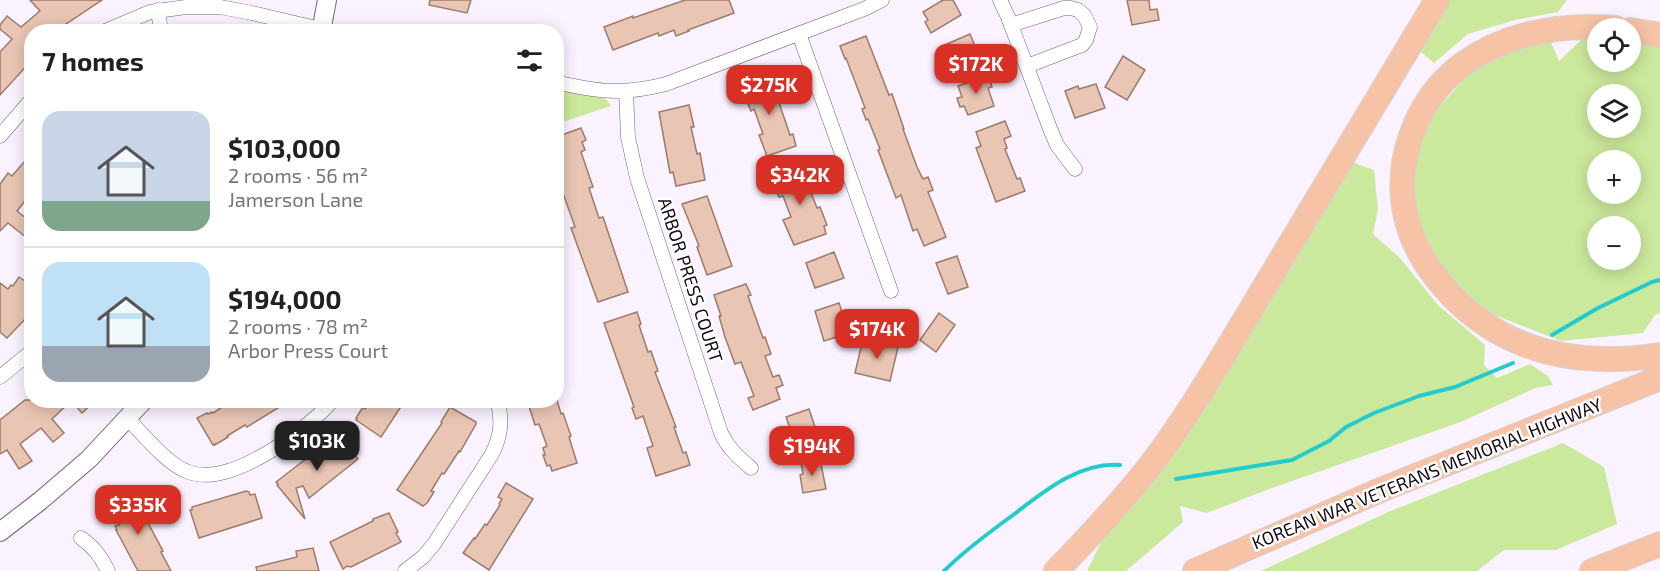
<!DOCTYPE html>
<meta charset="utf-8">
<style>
:root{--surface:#fff;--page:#f2f2f2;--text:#202124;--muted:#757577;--line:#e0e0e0;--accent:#d93025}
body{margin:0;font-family:"Exo 2",sans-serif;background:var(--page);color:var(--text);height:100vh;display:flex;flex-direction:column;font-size:22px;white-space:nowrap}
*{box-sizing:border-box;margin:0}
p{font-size:20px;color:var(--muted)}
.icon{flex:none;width:33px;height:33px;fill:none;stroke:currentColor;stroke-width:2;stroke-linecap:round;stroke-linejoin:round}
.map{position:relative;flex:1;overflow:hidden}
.drawer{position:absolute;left:24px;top:24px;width:540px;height:384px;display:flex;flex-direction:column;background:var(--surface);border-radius:24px;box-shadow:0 3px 15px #0003}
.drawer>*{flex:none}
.buttons{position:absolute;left:1587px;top:18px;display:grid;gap:12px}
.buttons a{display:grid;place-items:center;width:54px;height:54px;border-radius:50%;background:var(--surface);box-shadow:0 3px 15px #0003;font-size:30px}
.price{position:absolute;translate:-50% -51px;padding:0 14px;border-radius:12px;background:var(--accent);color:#fff;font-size:20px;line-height:39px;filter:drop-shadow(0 2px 3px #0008)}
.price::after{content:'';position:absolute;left:50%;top:36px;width:18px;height:14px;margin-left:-9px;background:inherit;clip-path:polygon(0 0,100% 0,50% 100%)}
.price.active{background:#222;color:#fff}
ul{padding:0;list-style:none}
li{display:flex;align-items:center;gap:18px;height:150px;padding:0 18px}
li+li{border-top:2px solid var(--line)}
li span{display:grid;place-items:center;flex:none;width:168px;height:120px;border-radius:18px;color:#555}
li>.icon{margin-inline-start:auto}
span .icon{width:72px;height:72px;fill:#fffc;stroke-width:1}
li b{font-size:26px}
h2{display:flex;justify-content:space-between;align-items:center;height:72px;padding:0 18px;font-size:26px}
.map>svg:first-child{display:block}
.green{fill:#cbe99c;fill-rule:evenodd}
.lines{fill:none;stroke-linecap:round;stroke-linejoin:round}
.stream{stroke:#24cbce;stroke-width:4}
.building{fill:#e9c5b4;stroke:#9c7b6b;stroke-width:1.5}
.street-casing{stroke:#74617c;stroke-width:15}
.secondary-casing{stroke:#74617c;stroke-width:20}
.highway-casing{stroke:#d4d3d5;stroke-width:26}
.street{stroke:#fff;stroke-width:14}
.secondary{stroke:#fff;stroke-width:18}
.highway{stroke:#f7c3a7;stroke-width:24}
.labels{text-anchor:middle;stroke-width:5;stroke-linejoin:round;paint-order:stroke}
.street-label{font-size:18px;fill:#120b15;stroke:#fff}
</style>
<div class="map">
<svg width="1660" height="571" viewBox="0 0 1660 571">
<rect width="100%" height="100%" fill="#fbf2ff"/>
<!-- green -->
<g class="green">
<polygon points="1445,0 1567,0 1558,12 1515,20 1468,34 1434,63 1416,48"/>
<path d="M1585,36L1597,37L1598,62H1630L1631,39L1660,43V313L1655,315L1643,333L1561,341L1492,314L1441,279L1420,235L1408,169L1428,119L1480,62L1550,40L1559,61ZM1598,94H1630V128H1598ZM1598,160H1630V194H1598ZM1598,226H1630V260H1598Z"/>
<polygon points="556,88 600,97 606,99 611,106 557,124"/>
<polygon points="1352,162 1374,170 1378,209 1373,234 1399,257 1439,306 1485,345 1484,365 1497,378 1530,364 1548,376 1553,385 1535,388 1461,422 1272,488 1207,513 1180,506 1183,522 1126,571 1087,571 1101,542 1212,395"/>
<polygon points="1563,443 1604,467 1617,524 1556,550 1504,550 1477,571 1261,571 1388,512"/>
</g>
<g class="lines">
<!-- stream -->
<g class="stream">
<polyline points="1552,335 1598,308 1652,282 1660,280"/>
<polyline points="1176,479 1292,460 1329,441 1346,427 1374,413 1419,396 1455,387 1513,363"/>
<path d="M944,571C964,551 987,534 1009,518C1041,494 1077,462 1120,465"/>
</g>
</g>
<!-- building -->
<g class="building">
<polygon points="30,0 102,0 54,32 32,32 32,60 0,95 0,52 12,39 0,29 0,25 7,16 21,27 40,11"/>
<polygon points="430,0 471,0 467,13 429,5"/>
<polygon points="685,0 729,0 734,13 688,30 689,31 676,36 674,30 659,36 658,33 613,50 604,27 633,16 633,18"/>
<polygon points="943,0 953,0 961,15 931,33 925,22 928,20 923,12"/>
<polygon points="1127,0 1149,0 1150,10 1157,9 1159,20 1132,25"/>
<polygon points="970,34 979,56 950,68 946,68 942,58 944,57 940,47"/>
<polygon points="866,36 889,95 892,94 904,129 903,129 917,167 923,179 928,177 933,190 928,192 946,237 924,246 917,229 913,231 901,195 896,198 878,150 880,149 868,119 866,120 862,109 865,108 846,58 845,59 840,46"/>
<polygon points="1123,56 1145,70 1127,100 1105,87"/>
<polygon points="988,75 992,87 988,88 994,106 968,115 964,106 960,107 957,98 962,97 958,86"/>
<polygon points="770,76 790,135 793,134 796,146 767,156 759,135 763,134 754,109 751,111 741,86"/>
<polygon points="1096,84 1105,108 1075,118 1065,91 1078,86 1079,89"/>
<polygon points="689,105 694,127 691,127 697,154 700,153 705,180 676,186 673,172 670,173 659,112"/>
<polygon points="1005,121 1011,136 1004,139 1007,148 1005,149 1017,179 1020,178 1025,191 996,202 976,148 981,146 976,132"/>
<polygon points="581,128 586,140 582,142 585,150 581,152 593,187 589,188 599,218 603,217 628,292 598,302 571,228 575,227 564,196 562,197 556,179 556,137"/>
<polygon points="32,153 31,193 17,211 32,223 32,242 8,223 0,231 0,184 8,173 12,176"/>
<polygon points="802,164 807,176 805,177 817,208 820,207 827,225 824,226 826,234 794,245 783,220 791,217 783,196 779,197 774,184 778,183 774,174"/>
<polygon points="707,196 732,266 707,275 697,247 699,246 682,204"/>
<polygon points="834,252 844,278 815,288 806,263"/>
<polygon points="957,256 968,287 948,294 936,263"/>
<polygon points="19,277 32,286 32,312 7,338 0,332 0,283 8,289 11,285 13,286"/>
<polygon points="746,284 751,295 748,296 763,338 765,337 771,354 765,356 773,377 779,375 783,385 776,388 780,399 753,410 748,398 754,396 741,362 735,364 725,337 719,316 721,316 714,295"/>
<polygon points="839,303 846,324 843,325 846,334 824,341 815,311"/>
<polygon points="637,312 641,324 639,325 648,352 651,351 658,371 655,372 676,427 674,427 683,453 686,452 690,465 656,476 647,448 653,446 643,416 636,419 632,408 634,407 604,323"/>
<polygon points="939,313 955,325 936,352 920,340"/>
<polygon points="886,340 899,343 890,381 855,373 862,343 884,348"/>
<polygon points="25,400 96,400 82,413 71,401 52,419 64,433 53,442 41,428 20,444 32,461 19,469 7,450 0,454 0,420"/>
<polygon points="233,400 291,400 247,427 245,425 227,436 228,437 215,445 215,444 213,445 197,418 207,413 208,414 212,412 213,413"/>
<polygon points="371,400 403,400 399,407 400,408 381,437 356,420 357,419 356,418 363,407 365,409"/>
<polygon points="527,400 557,400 561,414 563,413 571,436 569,437 577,463 552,471 550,465 547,466 543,455 545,455 543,448 547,446 539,424 535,425"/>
<polygon points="450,407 476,422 476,424 460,452 459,451 444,474 442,473 431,491 434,492 427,503 423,506 397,490 442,423 441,422"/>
<polygon points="809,409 819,439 795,447 790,435 792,434 786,417"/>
<polygon points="341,438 358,459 309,498 303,486 296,488 305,519 277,485 278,484 276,482 311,455 313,458 336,439 338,441"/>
<polygon points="820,459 826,489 803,493 800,475 803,474 801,463"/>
<polygon points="506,483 533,499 489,570 463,553 474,538 475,539 485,524 487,525 500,505 499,504 502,499 498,497"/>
<polygon points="246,491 249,492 250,495 255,494 262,518 199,538 190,510 192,510 192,507"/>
<polygon points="132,493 163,551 161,552 171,571 138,571 116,530 117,530 115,526 119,525 115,518 117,517 112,508 115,507 112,503"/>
<polygon points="389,513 398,532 396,533 401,542 351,567 347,566 343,569 330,542 373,521 373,519"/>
<polygon points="313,548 319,571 257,571 256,567 297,557 296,551"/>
</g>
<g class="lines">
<defs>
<g id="street">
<polyline points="1000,0 1008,17 1051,131 1057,145 1075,169"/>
<polyline points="158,10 161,32"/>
<polyline points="1011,25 1064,8 1071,8 1078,10 1084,15 1090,27 1086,40 1082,45 1027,66"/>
<polyline points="103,32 150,12 186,7 220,7 252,13 333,32"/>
<polyline points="799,34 891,291"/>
<path d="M556,82C599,92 623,95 666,84L864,9L882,0"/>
<path d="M626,91L628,137L637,178L721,433C728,448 738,457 751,468"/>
<polyline points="0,136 32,99"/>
<polyline points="0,377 32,351"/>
<path d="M128,419C143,434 166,463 186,471C228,490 306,431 333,400"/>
<path d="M81,538C94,547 101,557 108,571"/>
<path d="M405,571L423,557L434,544L492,454C501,436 503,420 497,400"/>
</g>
<g id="secondary">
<polyline points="321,32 327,0"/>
<polyline points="0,532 40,501 89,459 144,400"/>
</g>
<g id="highway">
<path d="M1615,28C1530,21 1440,50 1411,136C1402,162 1400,191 1406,217C1414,249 1429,271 1451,295C1507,354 1582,367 1660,355"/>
<polyline points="1630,30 1660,35"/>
<path d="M1056,571C1091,535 1126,498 1156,458C1178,428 1198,397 1217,366L1437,0"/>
<polyline points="1195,571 1383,489 1660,378"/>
<polyline points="1592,571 1660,544"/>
</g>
</defs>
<!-- street casing -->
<use href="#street" class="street-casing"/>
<!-- secondary casing -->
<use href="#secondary" class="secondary-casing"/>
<!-- highway casing -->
<use href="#highway" class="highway-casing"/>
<!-- street -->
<use href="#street" class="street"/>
<!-- secondary -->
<use href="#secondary" class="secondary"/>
<!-- highway -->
<use href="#highway" class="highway"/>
</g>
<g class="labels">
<!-- street labels -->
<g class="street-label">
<text transform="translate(690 280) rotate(72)" y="6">ARBOR PRESS COURT</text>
<text transform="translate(1427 474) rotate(-22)" y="6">KOREAN WAR VETERANS MEMORIAL HIGHWAY</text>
</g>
</g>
</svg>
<div class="buttons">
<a><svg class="icon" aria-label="locate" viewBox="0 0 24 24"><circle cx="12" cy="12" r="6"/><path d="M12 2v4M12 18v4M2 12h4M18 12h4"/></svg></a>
<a><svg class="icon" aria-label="layers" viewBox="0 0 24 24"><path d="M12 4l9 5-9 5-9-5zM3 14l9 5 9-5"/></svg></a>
<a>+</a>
<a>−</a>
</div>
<b class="price" style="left:976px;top:95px">$172K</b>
<b class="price" style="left:769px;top:116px">$275K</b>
<b class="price" style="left:800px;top:206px">$342K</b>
<b class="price" style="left:877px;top:360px">$174K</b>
<b class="price active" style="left:317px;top:472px">$103K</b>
<b class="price" style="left:812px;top:477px">$194K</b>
<b class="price" style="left:138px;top:536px">$335K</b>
<section class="drawer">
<h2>7 homes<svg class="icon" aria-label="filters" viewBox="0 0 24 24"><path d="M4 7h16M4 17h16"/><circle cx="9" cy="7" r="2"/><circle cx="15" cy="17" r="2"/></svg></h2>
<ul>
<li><span style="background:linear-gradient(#c9d6e8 75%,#7fa58c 0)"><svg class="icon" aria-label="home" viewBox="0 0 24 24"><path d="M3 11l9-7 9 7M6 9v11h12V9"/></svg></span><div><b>$103,000</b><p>2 rooms · 56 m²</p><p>Jamerson Lane</p></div></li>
<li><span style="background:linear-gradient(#bfe0f5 70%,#9aa5b1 0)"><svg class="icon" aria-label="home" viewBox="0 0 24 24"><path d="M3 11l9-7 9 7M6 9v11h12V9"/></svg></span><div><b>$194,000</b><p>2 rooms · 78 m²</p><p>Arbor Press Court</p></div></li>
</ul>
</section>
</div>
